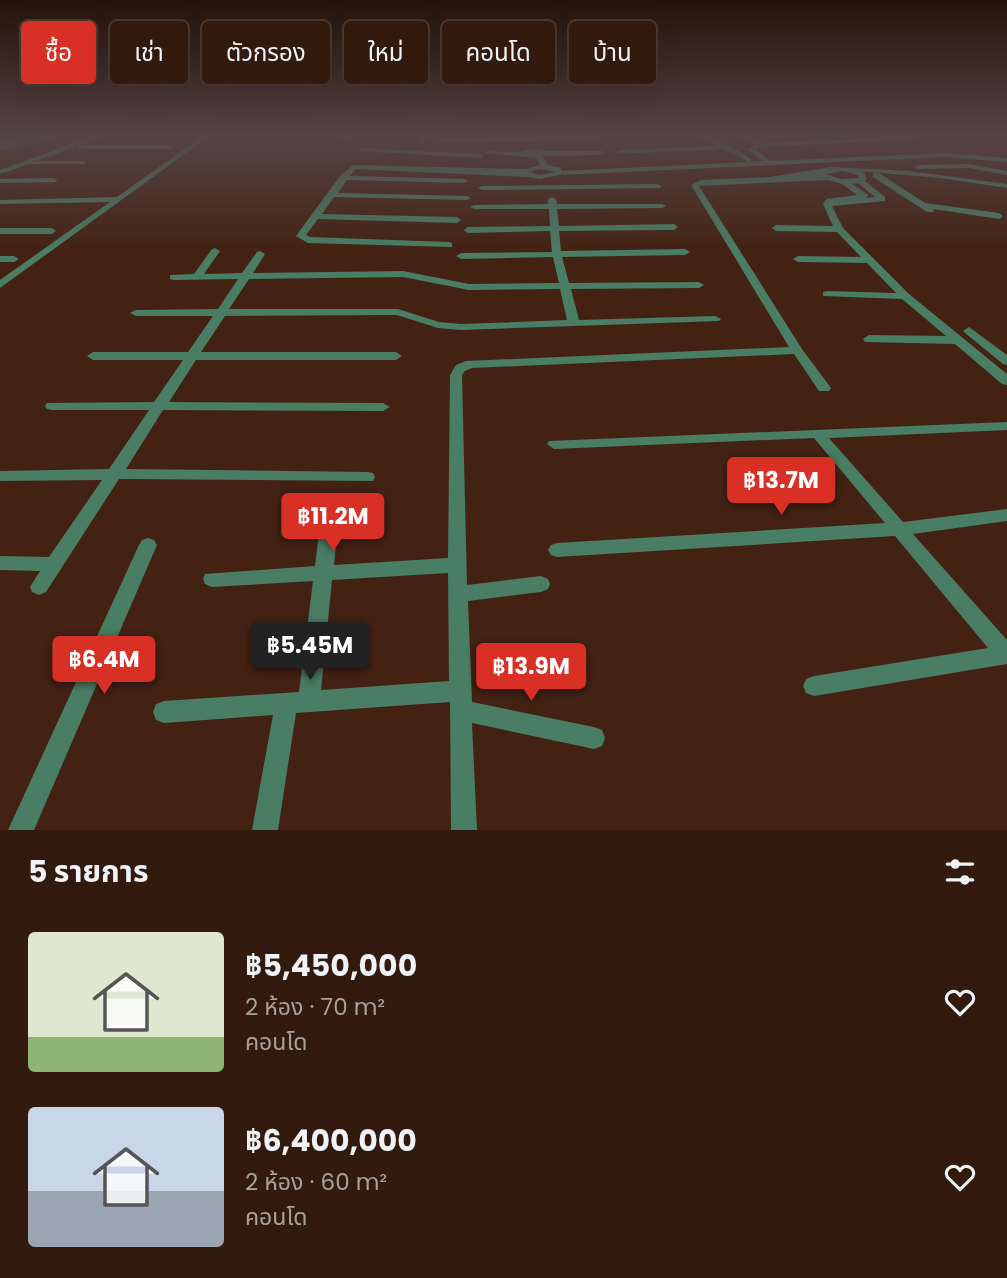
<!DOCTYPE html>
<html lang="th">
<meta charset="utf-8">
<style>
:root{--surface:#321a0f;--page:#3d271d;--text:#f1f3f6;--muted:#a8a19e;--line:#4d382f;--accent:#d93025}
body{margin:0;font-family:Poppins,"Noto Sans Thai",sans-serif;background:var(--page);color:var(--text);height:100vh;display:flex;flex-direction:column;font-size:26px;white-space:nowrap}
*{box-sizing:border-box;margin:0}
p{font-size:23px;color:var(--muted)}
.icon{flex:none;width:38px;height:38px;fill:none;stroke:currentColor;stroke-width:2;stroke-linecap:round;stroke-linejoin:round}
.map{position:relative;height:830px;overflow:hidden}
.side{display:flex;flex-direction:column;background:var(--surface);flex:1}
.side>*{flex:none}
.hud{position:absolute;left:21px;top:21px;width:966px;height:63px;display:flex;gap:14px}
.price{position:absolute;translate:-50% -60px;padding:0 16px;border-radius:7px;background:var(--accent);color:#fff;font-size:23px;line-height:46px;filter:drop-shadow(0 2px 4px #0008)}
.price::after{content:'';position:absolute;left:50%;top:42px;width:21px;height:16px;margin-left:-10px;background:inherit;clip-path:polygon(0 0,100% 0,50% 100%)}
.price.current{background:#222;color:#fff}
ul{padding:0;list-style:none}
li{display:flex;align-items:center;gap:21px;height:175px;padding:0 28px}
li span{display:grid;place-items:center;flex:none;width:196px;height:140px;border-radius:7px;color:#555}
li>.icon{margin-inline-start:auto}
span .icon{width:84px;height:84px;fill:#fffc;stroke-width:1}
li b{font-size:30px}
h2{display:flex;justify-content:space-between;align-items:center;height:84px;padding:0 28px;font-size:30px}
.chip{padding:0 24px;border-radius:7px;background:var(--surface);box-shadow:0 7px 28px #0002,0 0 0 2px var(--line);font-size:24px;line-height:63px}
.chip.current{background:var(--accent);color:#fff}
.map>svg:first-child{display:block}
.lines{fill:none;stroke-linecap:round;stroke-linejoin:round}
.river{fill:#276c82;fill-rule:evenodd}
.minor{fill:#497d64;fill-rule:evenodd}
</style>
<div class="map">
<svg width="1007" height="830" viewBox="0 0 1007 830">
<rect width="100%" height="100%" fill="#432214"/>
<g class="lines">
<!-- river -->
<polygon class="river" points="28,135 57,135 55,138 0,151 0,141"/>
<!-- minor -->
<g class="minor">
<polygon points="95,135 105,135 80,145 170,145 173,147 170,149 80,149 77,146 37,161 84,161 86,164 29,164 0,174 0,170"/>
<polygon points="204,135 211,135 0,288 0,280 110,202 0,204 0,200 117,197"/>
<polygon points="345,135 351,135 346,141 343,139"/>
<polygon points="422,135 428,135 422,144 419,142"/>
<path d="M699,135C711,135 742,152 752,160L749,162L763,161L747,149L756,145L740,135H748L763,143L912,137L915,139L763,147L755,149L768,159L769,161L945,153L1007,158V162L945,157L560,175L539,179L529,177L355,169L350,176L464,179L468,181L464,183L347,180L338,193L467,196L471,198L467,200L334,197L322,214L457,217L461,220L457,223L318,219L306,235L310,237L449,242L452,243V247L308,243L296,236L340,176L353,165L526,169L540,165L536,158L484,153L487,151L518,152L532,148L546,151H603L606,153L603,155L543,156L547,165L560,167L562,171L749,162L722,149L619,154L616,152L619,150L716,146ZM540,169L555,172L539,175L530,172Z"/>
<polygon points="598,137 600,140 439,142 436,140 439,138"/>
<polygon points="360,148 480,154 483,156 480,158 358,151"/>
<polygon points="968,164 1007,171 1007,175 968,168 918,169 914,167 918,165"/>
<path d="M831,167L909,171L1007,184V188L940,178L859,171L864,172L867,179L865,181L885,197V201L832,206L843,228L909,294L1007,374V385L1002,384L955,344L865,342L863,339L869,335L946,336L902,299L823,296V292L827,291L896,293L867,263L798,262L793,259L798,256L861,257L837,232L776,231L772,228L776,225L833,226L823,204L826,199L857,195L842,184L828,180L699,186L802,349L831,388L829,391H819L794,354L472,368L465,371L462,375L467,585L541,576L548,579L550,584L548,589L541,592L468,601L472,702L594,727L602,730L605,738L602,746L594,749L472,723L477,830H451L450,702L296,713L278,830H252L273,715L164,723L156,720L153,712L156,704L164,701L299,692L313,581L212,587L205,584L203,579L205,574L315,566L320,524L323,519L329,518L335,519L338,524L334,565L448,558L450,375L456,365L466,361L789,347L691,185L701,180L770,177ZM842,171L858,175L859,178L841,179L826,174ZM858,183L875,197L865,198L868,196L867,194L852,184ZM448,573L449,681L321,690L332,580Z"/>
<polygon points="873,173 879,173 925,203 999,213 1003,216 999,219 934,209 933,212 927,212 873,177"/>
<polygon points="53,178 57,180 56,182 0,183 0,179"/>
<polygon points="657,184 661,186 660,188 482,190 478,188 482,186"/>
<path d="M552,197L556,199L557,204H662L666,206L662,208L557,209L559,226L674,224L678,227L674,230L559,231L561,251L685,249L690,252L685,255L562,257L569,283L699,282L704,285L699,288L571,289L579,320L715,316L721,319L719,321L461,330L438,328L397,315L225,316L201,352H396L402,356L396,360H196L169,402L383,403L390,407L383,411L163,410L126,469L367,472L373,473L375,477L373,481L119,479L46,592L39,595L32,592L30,587L40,571L0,570V556L49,557L102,480L0,481V471L109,469L149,410H52L47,409L45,406L47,403L154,402L183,360H93L87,356L93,352H188L213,316H136L130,313L136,310L218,309L238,279L174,280L170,279V275L194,274L212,249L215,248L220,251L204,274L242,273L257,252L260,251L265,254L253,273L403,271L469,284L559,283L553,257L461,259L456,256L461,253L552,252L550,231L468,233L464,230L468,227L550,226L549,209H474L470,207L474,205L548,204V199ZM403,277L469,290L560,289L567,320L461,324L439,322L398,309H229L249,279Z"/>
<polygon points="0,228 52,228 56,231 52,234 0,234"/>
<polygon points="0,256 14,256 19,259 14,262 0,262"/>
<polygon points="969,327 1007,355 1007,365 1003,364 965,333 963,331"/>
<polygon points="1007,422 1007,430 829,438 903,522 1007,509 1007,521 913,534 1007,640 1007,664 814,696 806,693 803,686 806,679 814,676 988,648 895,536 557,557 551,555 548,550 551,545 557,543 885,523 814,438 554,449 547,444 549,441"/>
<polygon points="148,538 154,540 157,545 34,830 8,830 139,545 142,540"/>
</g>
</g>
<!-- sky -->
<linearGradient id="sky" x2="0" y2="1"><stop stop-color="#25130b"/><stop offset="0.54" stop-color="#554445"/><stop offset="1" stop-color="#554445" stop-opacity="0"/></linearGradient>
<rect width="1007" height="251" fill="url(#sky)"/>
</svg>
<b class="price" style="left:781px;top:517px">฿13.7M</b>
<b class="price" style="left:333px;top:553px">฿11.2M</b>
<b class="price current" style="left:310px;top:682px">฿5.45M</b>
<b class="price" style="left:104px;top:696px">฿6.4M</b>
<b class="price" style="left:531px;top:703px">฿13.9M</b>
<div class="hud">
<a class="chip current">ซื้อ</a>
<a class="chip">เช่า</a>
<a class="chip">ตัวกรอง</a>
<a class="chip">ใหม่</a>
<a class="chip">คอนโด</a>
<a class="chip">บ้าน</a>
</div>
</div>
<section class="side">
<h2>5 รายการ<svg class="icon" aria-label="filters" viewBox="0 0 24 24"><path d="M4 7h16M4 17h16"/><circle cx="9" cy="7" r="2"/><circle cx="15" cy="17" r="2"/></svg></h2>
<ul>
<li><span style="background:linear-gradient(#dfe7d0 75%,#8fb573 0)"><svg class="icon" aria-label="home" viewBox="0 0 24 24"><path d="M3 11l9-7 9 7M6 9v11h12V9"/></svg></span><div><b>฿5,450,000</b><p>2 ห้อง · 70 m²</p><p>คอนโด</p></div><svg class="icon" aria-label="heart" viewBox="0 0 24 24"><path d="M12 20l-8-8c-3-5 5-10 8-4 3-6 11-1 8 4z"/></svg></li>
<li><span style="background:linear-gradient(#c9d6e8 60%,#9aa5b1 0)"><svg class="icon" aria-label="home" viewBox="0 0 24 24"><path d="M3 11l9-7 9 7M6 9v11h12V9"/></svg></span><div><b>฿6,400,000</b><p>2 ห้อง · 60 m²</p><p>คอนโด</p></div><svg class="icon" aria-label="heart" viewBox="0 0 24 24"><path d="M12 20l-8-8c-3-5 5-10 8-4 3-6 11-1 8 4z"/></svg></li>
</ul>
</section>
